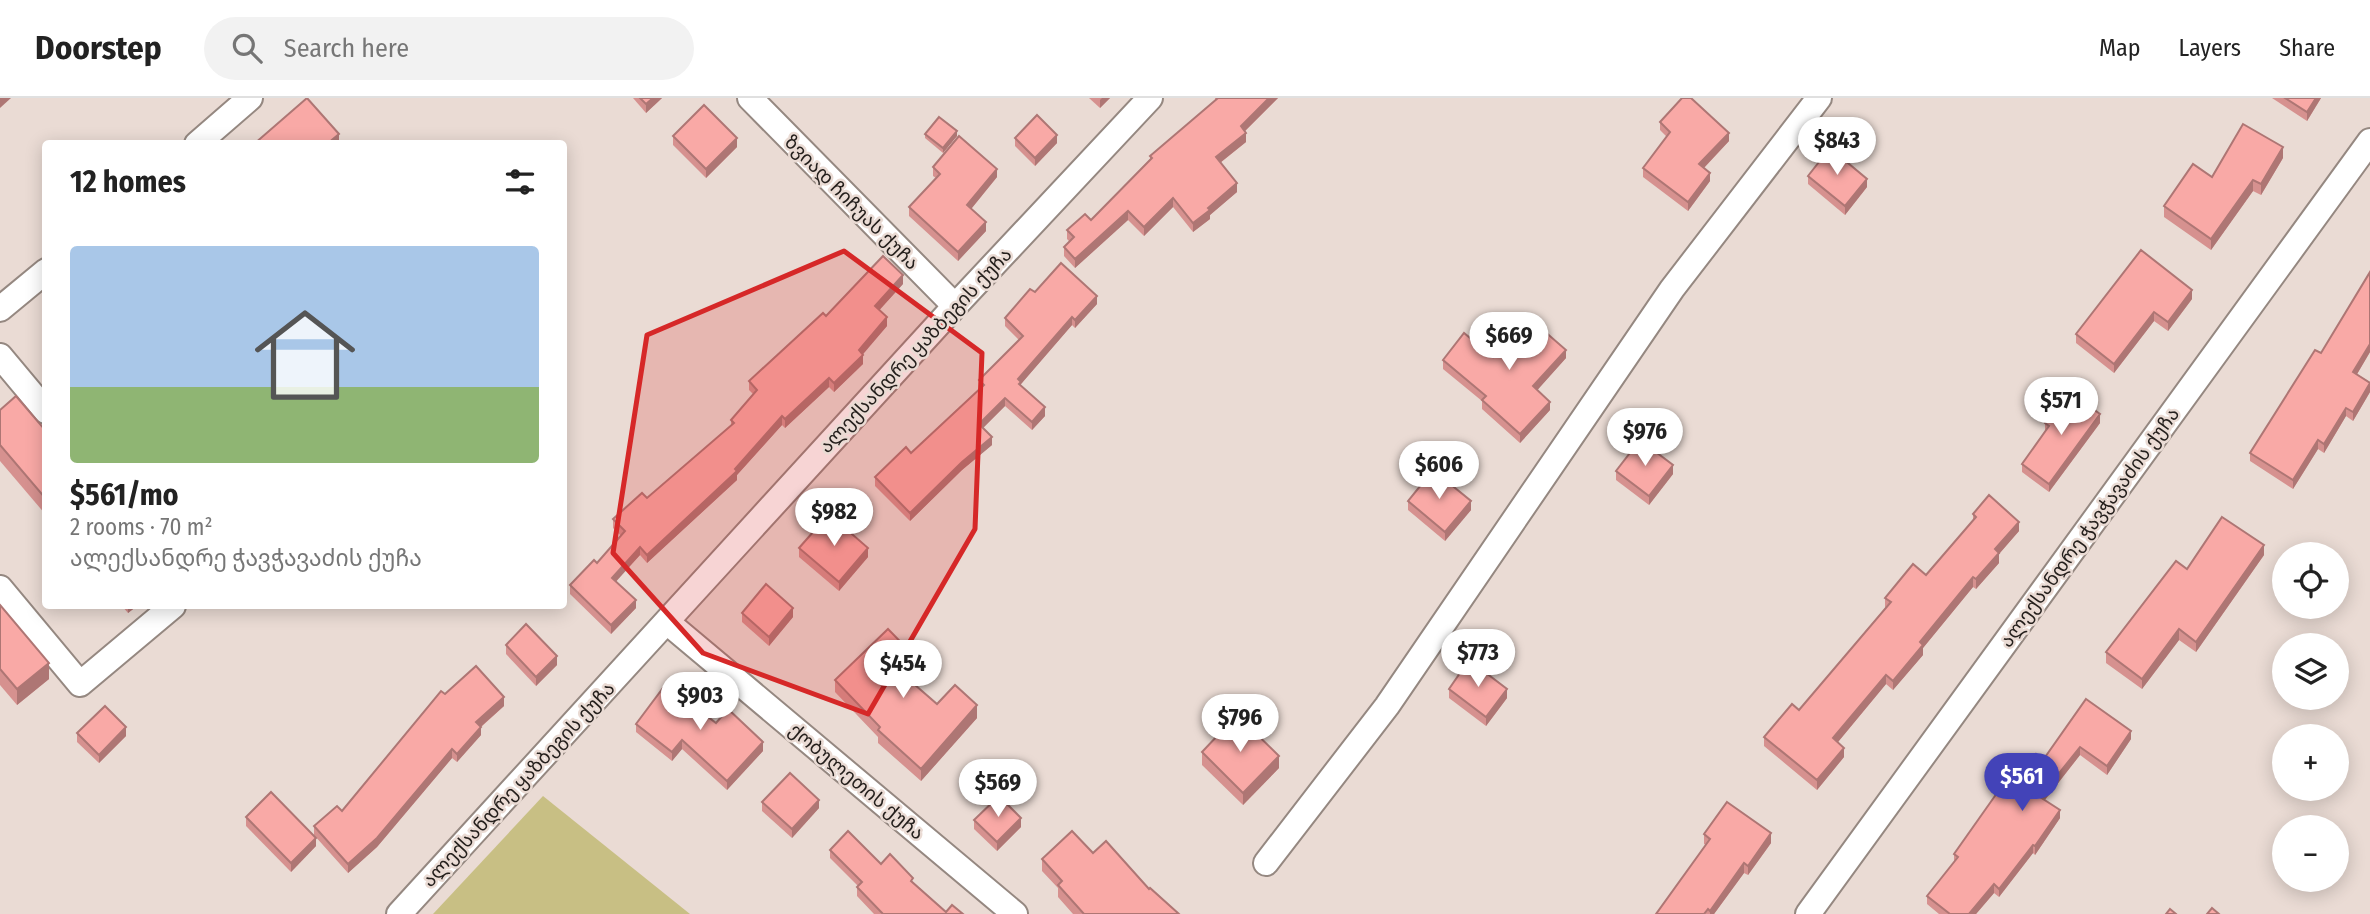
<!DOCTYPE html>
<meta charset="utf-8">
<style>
:root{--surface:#fff;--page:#f2f2f2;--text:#222;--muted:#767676;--line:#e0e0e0;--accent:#4343b8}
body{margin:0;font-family:"Fira Sans Condensed","Noto Sans Georgian",sans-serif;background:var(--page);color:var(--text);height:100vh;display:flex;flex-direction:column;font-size:26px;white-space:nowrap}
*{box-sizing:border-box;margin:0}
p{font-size:23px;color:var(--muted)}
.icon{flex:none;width:38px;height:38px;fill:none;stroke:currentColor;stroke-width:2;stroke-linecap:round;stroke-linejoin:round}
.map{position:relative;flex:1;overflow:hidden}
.panel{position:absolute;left:42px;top:42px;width:525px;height:469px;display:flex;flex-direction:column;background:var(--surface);border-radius:7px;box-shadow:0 4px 18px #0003}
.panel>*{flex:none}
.controls{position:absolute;left:2272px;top:444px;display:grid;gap:14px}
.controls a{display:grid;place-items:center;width:77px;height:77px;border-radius:50%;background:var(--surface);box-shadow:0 4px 18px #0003;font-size:35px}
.price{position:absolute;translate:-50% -60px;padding:0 16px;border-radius:24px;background:#fff;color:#222;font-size:23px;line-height:46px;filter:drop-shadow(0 2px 4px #0008)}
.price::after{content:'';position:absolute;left:50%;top:42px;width:21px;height:16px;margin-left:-10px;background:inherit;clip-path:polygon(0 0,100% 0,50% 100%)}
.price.selected{background:var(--accent);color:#fff}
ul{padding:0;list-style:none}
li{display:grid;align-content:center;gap:14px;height:371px;padding:0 28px}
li+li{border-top:2px solid var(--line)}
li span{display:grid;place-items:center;height:217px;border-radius:7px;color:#555}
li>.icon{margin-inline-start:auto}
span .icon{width:126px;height:126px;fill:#fffc;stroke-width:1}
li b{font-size:30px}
h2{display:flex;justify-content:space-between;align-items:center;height:84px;padding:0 28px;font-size:30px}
header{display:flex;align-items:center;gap:42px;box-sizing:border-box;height:98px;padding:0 35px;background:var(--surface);border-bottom:2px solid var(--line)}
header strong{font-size:33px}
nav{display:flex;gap:38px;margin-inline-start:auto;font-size:24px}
.search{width:490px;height:63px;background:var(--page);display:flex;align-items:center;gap:18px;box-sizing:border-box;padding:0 24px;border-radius:38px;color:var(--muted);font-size:26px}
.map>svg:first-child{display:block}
.green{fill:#c8bf84}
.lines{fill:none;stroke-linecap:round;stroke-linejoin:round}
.minor-casing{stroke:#958881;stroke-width:28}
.minor{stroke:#fff;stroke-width:24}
.wall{fill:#d6918f}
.shaded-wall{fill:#ae7674}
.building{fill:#f9a9a6;stroke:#ae7674;stroke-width:2}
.marked{fill:#d62828;fill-opacity:0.2;stroke:#d62828;stroke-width:5;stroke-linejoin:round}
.labels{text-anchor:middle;stroke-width:5;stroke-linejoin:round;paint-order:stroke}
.street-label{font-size:19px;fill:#25201d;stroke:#eadbd4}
</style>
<header>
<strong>Doorstep</strong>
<div class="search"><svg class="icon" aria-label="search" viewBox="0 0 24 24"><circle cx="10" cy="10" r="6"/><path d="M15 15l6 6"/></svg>Search here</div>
<nav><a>Map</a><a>Layers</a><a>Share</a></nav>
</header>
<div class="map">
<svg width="2370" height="816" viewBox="0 0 2370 816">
<rect width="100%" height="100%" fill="#eadbd4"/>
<!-- green -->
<polygon class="green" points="543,698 690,816 433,816"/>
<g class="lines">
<defs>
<g id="minor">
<polyline points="750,0 955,208"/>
<polyline points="197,46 250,0"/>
<polyline points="0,211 46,173"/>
<polyline points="0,258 46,313"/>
<polyline points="0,490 80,586 173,508"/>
<polyline points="667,524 1015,816"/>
<polyline points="1266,765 1387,608 1672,191 1819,0"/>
<polyline points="399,816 955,208 1150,0"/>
<polyline points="1808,816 2370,43"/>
</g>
</defs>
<!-- minor casing -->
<use href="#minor" class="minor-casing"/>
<!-- minor -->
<use href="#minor" class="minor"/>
</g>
<!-- wall -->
<g class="wall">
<polygon points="633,0 662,0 646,15"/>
<polygon points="1089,0 1110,0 1100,10"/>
<polygon points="1215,0 1278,0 1245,33 1246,44 1220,65 1237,94 1210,117 1210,121 1193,134 1173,109 1144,138 1128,122 1075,170 1064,158 1064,149 1070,144 1067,141 1067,132 1091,122 1150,61 1150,58 1215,3"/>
<polygon points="2272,0 2321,0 2307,23"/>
<polygon points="1660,24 1729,43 1704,70 1710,83 1688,113 1643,79 1643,70 1667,39 1660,32"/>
<polygon points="925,36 957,38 943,55 925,40"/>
<polygon points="673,38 737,49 706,80 673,47"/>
<polygon points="1015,40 1057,45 1035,68 1015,48"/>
<polygon points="2283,60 2261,97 2253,93 2211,152 2164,119 2164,108 2212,79"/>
<polygon points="933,69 997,79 971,111 986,133 958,163 909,118 909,109 936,80 933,78"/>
<polygon points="1808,78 1867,89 1845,117 1808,86"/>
<polygon points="2370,174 2370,254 2357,276 2370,284 2370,294 2353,323 2346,318 2324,355 2318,351 2293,391 2250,363 2250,355 2321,255"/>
<polygon points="903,186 879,212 887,228 862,256 863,266 834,294 829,289 785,330 782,327 737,377 737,382 647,465 640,457 616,483 636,510 611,536 570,496 570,487 597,465 621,438 613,430 613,421 647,400 731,328 731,322 753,296 749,292 749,283 826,218"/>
<polygon points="1035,194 1097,206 1075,230 1072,227 1021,286 1021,288 1045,318 1032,332 1005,308 983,330 992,347 962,372 910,423 875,388 875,379 911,355 979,291 979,282 1019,242 1005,228 1005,220"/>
<polygon points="2192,201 2168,233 2154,223 2114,275 2076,245 2076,236"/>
<polygon points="1493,259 1566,260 1537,292 1550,312 1520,345 1482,311 1482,303 1443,271 1443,262"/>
<polygon points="0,312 46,333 46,417 0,363"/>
<polygon points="2045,325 2100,325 2049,394 2022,374 2022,366 2045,333"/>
<polygon points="1616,373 1673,376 1649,407 1616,382"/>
<polygon points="1408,403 1471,412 1445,443 1408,412"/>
<polygon points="1973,416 2019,433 1999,456 1999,465 1976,491 1973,489 1923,550 1923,557 1893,592 1886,586 1838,644 1844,659 1817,692 1764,648 1764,639 1799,612 1885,510 1885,500 1926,477 1973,423"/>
<polygon points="799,450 868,459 839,493 799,459"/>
<polygon points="2264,457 2196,554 2179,542 2142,591 2106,565 2106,554 2187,471"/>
<polygon points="0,507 49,581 17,607 0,587"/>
<polygon points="122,508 137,508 128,515"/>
<polygon points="742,515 793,519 769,548 742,524"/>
<polygon points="506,547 557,567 536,588 506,556"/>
<polygon points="922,578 914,586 937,606 977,620 921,683 878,645 878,639 835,594 835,582"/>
<polygon points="1449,591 1507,600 1486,628 1449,600"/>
<polygon points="445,596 504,608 481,629 481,637 457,664 452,660 377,749 348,775 314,737 314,728 342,713"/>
<polygon points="2086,601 2131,641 2107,677 2080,657 2045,702 2060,720 2035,757 2033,755 1999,799 1994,795 1976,816 1939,816 1927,806 1927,798 1954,764 1954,756 2043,662"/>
<polygon points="636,626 763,653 727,692 682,651 672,663 636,634"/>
<polygon points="77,635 126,638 99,665 77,644"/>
<polygon points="1202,654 1279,670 1243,707 1202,667"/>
<polygon points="762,704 819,710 792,740 762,713"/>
<polygon points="246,719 316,748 291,774 246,728"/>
<polygon points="974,722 1021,729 997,753 974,731"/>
<polygon points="1704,736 1771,745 1748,777 1744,775 1714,816 1656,816 1706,747 1704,746"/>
<polygon points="830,752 881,766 913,784 946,814 963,816 874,816 857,798 857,789 858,788 830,760"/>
<polygon points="1093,755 1149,791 1179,816 1073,816 1058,799 1058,790 1042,773 1042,761"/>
</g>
<!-- shaded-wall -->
<g class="shaded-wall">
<polygon points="0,0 11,0 0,10"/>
<polygon points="653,0 662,0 646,15 646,6"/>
<polygon points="1102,0 1110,0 1100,10 1100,2"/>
<polygon points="1269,0 1278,0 1241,37 1241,28"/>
<polygon points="2316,0 2321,0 2307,23 2307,14"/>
<polygon points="957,33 957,38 943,55 943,50"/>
<polygon points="1246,35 1246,44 1216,68 1216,59"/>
<polygon points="1729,35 1729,43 1699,75 1699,66"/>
<polygon points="339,36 339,46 327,46"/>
<polygon points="1057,37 1057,45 1035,68 1035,60"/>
<polygon points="737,40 737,49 706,80 706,71"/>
<polygon points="2283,49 2283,60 2261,97 2261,86"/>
<polygon points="997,71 997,79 967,116 967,107"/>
<polygon points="1710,75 1710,83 1688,113 1688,104"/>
<polygon points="1867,81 1867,89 1845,117 1845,108"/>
<polygon points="2253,82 2253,93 2211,152 2211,141"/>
<polygon points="1237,85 1237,94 1210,117 1210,121 1193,134 1193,125 1208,110"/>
<polygon points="1173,100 1173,109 1144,138 1144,129"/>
<polygon points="1128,113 1128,122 1075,170 1075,161"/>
<polygon points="986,124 986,133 958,163 958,154"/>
<polygon points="903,177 903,186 875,217 875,208"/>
<polygon points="2192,192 2192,201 2168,233 2168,224"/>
<polygon points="1097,198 1097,206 1075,230 1075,222"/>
<polygon points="2154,214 2154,223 2114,275 2114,266"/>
<polygon points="887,219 887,228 859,261 859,252"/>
<polygon points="1072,219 1072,227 1021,286 1021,293 1018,281"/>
<polygon points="2370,246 2370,254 2353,283 2353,274"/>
<polygon points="1566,252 1566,260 1533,297 1533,288"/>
<polygon points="863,257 863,266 834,294 834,285"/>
<polygon points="829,280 829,289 785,330 785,321"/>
<polygon points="2370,285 2370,294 2353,323 2353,314"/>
<polygon points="1005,300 1005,308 979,334 979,326"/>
<polygon points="1550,304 1550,312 1520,345 1520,336"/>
<polygon points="1045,309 1045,318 1032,332 1032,324"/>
<polygon points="2346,310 2346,318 2324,355 2324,346"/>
<polygon points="2100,316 2100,325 2049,394 2049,386"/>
<polygon points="782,318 782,327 737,377 737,382 647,465 647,457 735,371"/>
<polygon points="992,339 992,347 962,372 910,423 910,415 962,364"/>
<polygon points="2318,342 2318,351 2293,391 2293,382"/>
<polygon points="1673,367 1673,376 1649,407 1649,398"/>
<polygon points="1471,403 1471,412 1445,443 1445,434"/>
<polygon points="2019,424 2019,433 1999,456 1999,465 1976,491 1976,481 1995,451"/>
<polygon points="2264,447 2264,457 2196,554 2196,544"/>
<polygon points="640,449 640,457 612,488 612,480"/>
<polygon points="868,450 868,459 839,493 839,484"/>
<polygon points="1973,479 1973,489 1923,550 1923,557 1893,592 1893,583 1920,544"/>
<polygon points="636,502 636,510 611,536 611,527"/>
<polygon points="128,508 137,508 128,515"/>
<polygon points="793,510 793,519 769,548 769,539"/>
<polygon points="2179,531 2179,542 2142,591 2142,581"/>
<polygon points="557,558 557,567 536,588 536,579"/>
<polygon points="49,565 49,581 17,607 17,591"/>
<polygon points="922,566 922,578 907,592 907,580"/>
<polygon points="1886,577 1886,586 1833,650 1833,640"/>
<polygon points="1507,591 1507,600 1486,628 1486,619"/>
<polygon points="504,599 504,608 476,633 476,624"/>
<polygon points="977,607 977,620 921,683 921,671"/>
<polygon points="126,629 126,638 99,665 99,657"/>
<polygon points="481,629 481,637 457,664 457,656"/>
<polygon points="2131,633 2131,641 2107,677 2107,668"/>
<polygon points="682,642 682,651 672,663 672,654"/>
<polygon points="763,644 763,653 727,692 727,683"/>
<polygon points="2080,649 2080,657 2040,708 2040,699"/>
<polygon points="1844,650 1844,659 1817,692 1817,682"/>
<polygon points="452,651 452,660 377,749 348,775 348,766"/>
<polygon points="1279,658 1279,670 1243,707 1243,695"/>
<polygon points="819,702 819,710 792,740 792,731"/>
<polygon points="2060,712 2060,720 2035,757 2035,748"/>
<polygon points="1021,720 1021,729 997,753 997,744"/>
<polygon points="1771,735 1771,745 1748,777 1748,768"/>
<polygon points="316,740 316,748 291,774 291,765"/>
<polygon points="2033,747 2033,755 1999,799 1999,791"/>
<polygon points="1744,765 1744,775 1714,816 1710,816 1710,813"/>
<polygon points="1994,786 1994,795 1976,816 1969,816"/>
</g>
<!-- building -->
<g class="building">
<polygon points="307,0 339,36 327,46 254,46"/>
<polygon points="640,0 653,0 646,6"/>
<polygon points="1218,0 1269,0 1241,28 1246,35 1216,59 1237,85 1208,110 1210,112 1193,125 1173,100 1144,129 1128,113 1075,161 1064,149 1074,139 1067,132 1085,116 1091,122 1152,60 1150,58"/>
<polygon points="1682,0 1691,0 1729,35 1699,66 1710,75 1688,104 1643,70 1670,34 1660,24"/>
<polygon points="2285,0 2316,0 2307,14"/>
<polygon points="704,7 737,40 706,71 673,38"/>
<polygon points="1037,17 1057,37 1035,60 1015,40"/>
<polygon points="939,19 957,33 943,50 925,36"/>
<polygon points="2243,26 2283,49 2261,86 2253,82 2211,141 2164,108 2193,66 2212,79"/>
<polygon points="959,38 997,71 967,107 986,124 958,154 909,109 940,76 933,69"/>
<polygon points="1830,50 1867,81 1845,108 1808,78"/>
<polygon points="2141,152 2192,192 2168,224 2154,214 2114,266 2076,236"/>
<polygon points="883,158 903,177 875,208 887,219 859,252 863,257 834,285 829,280 785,321 782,318 735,371 737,373 647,457 640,449 612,480 636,502 611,527 570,487 594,462 597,465 625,433 613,421 642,395 647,400 734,325 731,322 757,292 749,283 823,215 826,218"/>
<polygon points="1061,165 1097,198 1075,222 1072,219 1018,281 1021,284 1019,286 1045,309 1032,324 1005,300 979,326 992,339 962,364 910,415 875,379 906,349 911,355 984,287 979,282 1023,238 1005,220 1030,191 1035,194"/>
<polygon points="2370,174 2370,246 2353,274 2370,285 2353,314 2346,310 2324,346 2318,342 2293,382 2250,355 2315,252 2321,255"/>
<polygon points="1528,219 1566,252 1533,288 1550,304 1520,336 1482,302 1486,298 1443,262 1464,235 1493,259"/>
<polygon points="2068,293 2100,316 2049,386 2022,366 2049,328 2045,325"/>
<polygon points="16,298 46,333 46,401 0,347 0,312"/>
<polygon points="1640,342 1673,367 1649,398 1616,373"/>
<polygon points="1433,372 1471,403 1445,434 1408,403"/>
<polygon points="1989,397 2019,424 1995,451 1999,455 1976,481 1973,479 1920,544 1923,547 1893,583 1886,577 1833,640 1844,650 1817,682 1764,639 1792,606 1799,612 1891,504 1885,500 1913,466 1926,477 1976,419 1973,416"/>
<polygon points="829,416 868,450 839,484 799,450"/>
<polygon points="2222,419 2264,447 2196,544 2179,531 2142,581 2106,554 2176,463 2187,471"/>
<polygon points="766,486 793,510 769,539 742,515"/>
<polygon points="0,507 49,565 17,591 0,571"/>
<polygon points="526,526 557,558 536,579 506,547"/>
<polygon points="888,531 922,566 907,580 937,606 955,587 977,607 921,671 878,632 880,629 835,582"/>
<polygon points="1469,562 1507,591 1486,619 1449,591"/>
<polygon points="476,568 504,599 476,624 481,629 457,656 452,651 377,740 348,766 314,728 337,708 342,713 441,593 445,596"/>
<polygon points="666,586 716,625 728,611 763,644 727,683 682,642 672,654 636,626"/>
<polygon points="2086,601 2131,633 2107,668 2080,649 2040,699 2060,712 2035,748 2033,747 1999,791 1994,786 1969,816 1950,816 1927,798 1958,759 1954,756 2009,678 2015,682 2036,656 2043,662"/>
<polygon points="105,608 126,629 99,657 77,635"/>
<polygon points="1237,617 1279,658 1243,695 1202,654"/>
<polygon points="790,675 819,702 792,731 762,704"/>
<polygon points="271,694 316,740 291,765 246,719"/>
<polygon points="999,698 1021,720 997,744 974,722"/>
<polygon points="1727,704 1771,735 1748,768 1744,765 1710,813 1708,811 1704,816 1656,816 1710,741 1704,736"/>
<polygon points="848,733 881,766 890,756 913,780 911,783 946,814 952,807 963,816 883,816 857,789 862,784 830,752"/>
<polygon points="1072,733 1093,755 1106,743 1149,791 1150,790 1179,816 1084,816 1058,787 1062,783 1042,761"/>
<polygon points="2212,810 2219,816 2207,816"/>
<polygon points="2170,811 2176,816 2166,816"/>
</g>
<!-- marked area -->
<path class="marked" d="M844,153L982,255L975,431L868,616L703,555L613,455L647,237Z"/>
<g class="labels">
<!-- street labels -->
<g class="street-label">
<text transform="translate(852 104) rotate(45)" y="7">ზვიად ჩიჩუას ქუჩა</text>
<text transform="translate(915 252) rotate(-47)" y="7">ალექსანდრე ყაზბეგის ქუჩა</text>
<text transform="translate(2089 429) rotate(-54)" y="7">ალექსანდრე ჭავჭავაძის ქუჩა</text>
<text transform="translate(857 683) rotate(40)" y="7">ქობულეთის ქუჩა</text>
<text transform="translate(518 686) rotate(-47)" y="7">ალექსანდრე ყაზბეგის ქუჩა</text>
</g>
</g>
</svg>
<div class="controls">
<a><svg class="icon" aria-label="locate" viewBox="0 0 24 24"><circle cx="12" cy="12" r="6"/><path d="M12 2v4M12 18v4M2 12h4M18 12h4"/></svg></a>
<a><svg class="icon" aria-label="layers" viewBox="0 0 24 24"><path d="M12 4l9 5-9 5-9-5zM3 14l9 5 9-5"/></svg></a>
<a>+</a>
<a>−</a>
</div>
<b class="price" style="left:1837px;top:79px">$843</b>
<b class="price" style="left:1509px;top:274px">$669</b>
<b class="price" style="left:2061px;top:339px">$571</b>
<b class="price" style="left:1645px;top:370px">$976</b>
<b class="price" style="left:1439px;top:403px">$606</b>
<b class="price" style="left:834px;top:450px">$982</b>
<b class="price" style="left:1478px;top:591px">$773</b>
<b class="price" style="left:903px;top:602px">$454</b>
<b class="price" style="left:700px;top:634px">$903</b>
<b class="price" style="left:1240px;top:656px">$796</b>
<b class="price selected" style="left:2022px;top:715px">$561</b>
<b class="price" style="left:998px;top:721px">$569</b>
<section class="panel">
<h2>12 homes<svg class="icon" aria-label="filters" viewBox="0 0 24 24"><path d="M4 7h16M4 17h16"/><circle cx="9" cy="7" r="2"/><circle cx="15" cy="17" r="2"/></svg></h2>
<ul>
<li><span style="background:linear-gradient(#a9c7e8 65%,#8fb573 0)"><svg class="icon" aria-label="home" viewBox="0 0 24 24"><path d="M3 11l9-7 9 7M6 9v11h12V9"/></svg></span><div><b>$561/mo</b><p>2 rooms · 70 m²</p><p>ალექსანდრე ჭავჭავაძის ქუჩა</p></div></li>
</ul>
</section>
</div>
